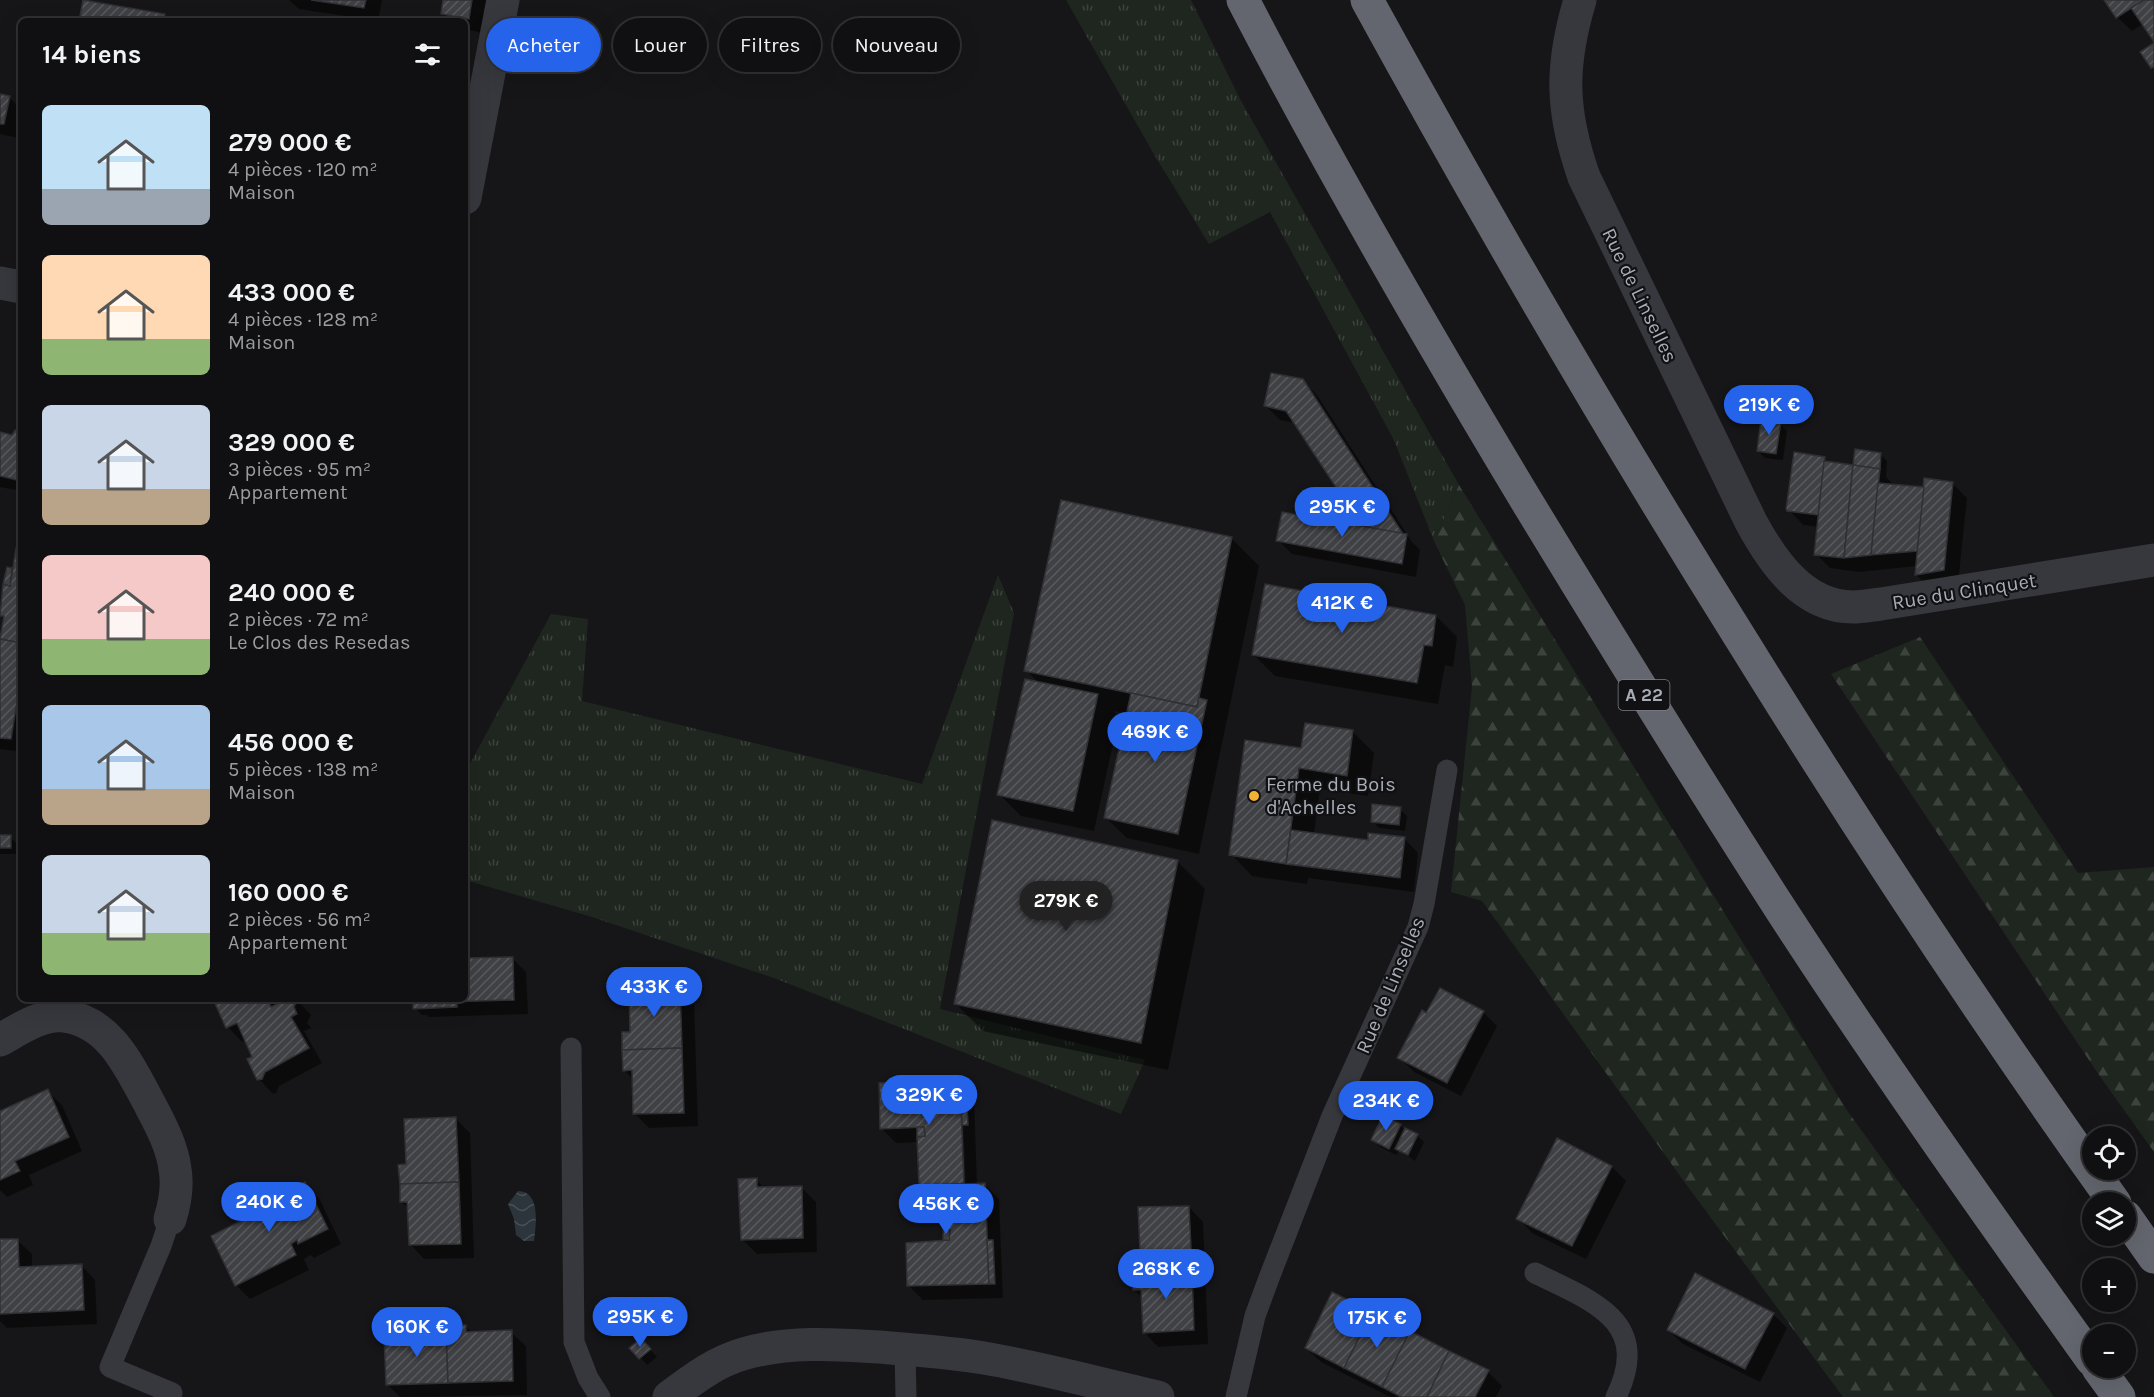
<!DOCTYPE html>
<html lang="fr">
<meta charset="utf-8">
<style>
:root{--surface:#101012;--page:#1e1e20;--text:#f1f3f6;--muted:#9c9d9f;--line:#303032;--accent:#2563eb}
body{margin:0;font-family:Karla,sans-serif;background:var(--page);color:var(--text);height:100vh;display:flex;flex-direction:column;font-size:22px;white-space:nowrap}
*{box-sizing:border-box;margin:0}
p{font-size:20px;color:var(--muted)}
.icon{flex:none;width:33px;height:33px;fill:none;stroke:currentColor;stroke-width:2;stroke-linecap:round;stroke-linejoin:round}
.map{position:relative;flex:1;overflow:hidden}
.sheet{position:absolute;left:18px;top:18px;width:450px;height:984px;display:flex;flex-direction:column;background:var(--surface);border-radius:9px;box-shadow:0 6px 24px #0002,0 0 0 2px var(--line)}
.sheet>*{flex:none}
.guide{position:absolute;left:486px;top:18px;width:570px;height:54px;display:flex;gap:12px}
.fabs{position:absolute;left:2082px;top:1126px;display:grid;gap:12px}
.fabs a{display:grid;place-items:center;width:54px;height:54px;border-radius:50%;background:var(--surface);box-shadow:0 6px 24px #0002,0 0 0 2px var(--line);font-size:30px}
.price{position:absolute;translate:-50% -51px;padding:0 14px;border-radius:21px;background:var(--accent);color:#fff;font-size:20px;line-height:39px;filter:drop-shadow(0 2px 3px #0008)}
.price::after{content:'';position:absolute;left:50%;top:36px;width:18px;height:14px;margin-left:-9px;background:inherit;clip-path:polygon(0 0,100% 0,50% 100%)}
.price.active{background:#222;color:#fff}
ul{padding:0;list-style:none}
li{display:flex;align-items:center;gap:18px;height:150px;padding:0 24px}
li span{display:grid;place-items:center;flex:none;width:168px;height:120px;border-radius:9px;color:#555}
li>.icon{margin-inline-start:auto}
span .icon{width:72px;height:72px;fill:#fffc;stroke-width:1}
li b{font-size:26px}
h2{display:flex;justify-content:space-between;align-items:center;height:72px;padding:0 24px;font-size:26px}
.pill{padding:0 21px;border-radius:27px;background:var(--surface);box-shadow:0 6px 24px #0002,0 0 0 2px var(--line);font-size:21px;line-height:54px}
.pill.active{background:var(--accent);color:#fff}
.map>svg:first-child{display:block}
.grass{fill:url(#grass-tufts)}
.forest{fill:url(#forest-firs)}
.water{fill:url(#water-waves)}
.shadow{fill:#0007;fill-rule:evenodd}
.building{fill:url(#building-hatch);stroke:#303034;stroke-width:1.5}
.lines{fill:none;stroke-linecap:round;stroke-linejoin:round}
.lane{stroke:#37383d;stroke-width:21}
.street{stroke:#37383d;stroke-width:33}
.highway{stroke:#63666e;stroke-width:33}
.poi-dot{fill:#f2b134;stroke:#111113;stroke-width:2}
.labels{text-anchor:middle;stroke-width:4.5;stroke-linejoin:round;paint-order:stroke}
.shield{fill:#111113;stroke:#7b7e86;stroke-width:1.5}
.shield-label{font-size:18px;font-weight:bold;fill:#a8adb8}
.street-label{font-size:20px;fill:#a8adb8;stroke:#111113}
.poi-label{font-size:20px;fill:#a8adb8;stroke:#111113;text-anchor:start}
</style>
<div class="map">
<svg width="2154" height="1397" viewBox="0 0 2154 1397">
<defs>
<pattern id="grass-tufts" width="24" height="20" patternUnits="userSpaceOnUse" patternTransform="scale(1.5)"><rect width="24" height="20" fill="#1e261f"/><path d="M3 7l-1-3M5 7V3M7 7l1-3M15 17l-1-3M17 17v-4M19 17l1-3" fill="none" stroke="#3c433d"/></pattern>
<pattern id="forest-firs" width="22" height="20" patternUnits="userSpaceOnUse" patternTransform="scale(1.5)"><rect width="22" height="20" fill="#1e261f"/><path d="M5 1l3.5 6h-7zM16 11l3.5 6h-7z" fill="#3c433d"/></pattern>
<pattern id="water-waves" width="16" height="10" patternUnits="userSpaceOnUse" patternTransform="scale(1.5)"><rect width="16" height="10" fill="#2c353c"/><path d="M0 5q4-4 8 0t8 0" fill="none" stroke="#485056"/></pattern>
<pattern id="building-hatch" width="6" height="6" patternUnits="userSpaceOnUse" patternTransform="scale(1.5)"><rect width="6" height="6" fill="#404145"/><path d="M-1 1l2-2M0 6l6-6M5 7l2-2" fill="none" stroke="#595a5e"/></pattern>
</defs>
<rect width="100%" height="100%" fill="#161618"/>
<!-- grass -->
<g class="grass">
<polygon points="1066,0 1191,0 1240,99 1459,485 1434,541 1394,440 1270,212 1209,244 1155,156"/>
<polygon points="998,575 1014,613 940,1009 1145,1060 1121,1114 774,978 592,917 465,880 465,773 551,614 588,619 582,701 922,784"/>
</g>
<!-- forest -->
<g class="forest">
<polygon points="1459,485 1846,1109 2054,1397 1843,1397 1683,1180 1482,901 1451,892 1472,687 1465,605 1434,541"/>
<polygon points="1920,637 2078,873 2154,867 2154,1152 2099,1075 1831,674"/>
</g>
<!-- water -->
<path class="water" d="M518,1191C541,1191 536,1226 534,1241H524L516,1235L514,1219L508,1204Z"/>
<!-- shadow -->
<g class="shadow">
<polygon points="289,0 382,0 378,21 299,9"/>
<polygon points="445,0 489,0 483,33 465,29 465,21 450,21 442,13"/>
<polygon points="2106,0 2154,0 2154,40 2143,24 2132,31 2117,17"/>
<polygon points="465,95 471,101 465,127"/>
<polygon points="0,96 9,97 21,109 18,138 0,134"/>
<polygon points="1302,380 1317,395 1412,542 1420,550 1416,577 1292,554 1278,540 1365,529 1296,423 1280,420 1266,406"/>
<polygon points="1780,424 1787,431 1783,460 1765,458 1758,451"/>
<polygon points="0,433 13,437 21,433 21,491 0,487"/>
<polygon points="1880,454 1887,461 1886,477 1893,484 1925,489 1953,484 1967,498 1958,584 1931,589 1916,575 1917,566 1859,572 1830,568 1816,554 1819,527 1803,525 1789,510 1824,458 1829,463 1855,467"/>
<polygon points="1231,538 1259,566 1199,854 1127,838 1105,817 1128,714 1113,711 1119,716 1094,831 1021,816 999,794 1039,683 1026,670"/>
<polygon points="21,550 21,752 0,749 0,641 5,620 0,615 12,569 14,571"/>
<polygon points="1436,616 1457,637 1453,667 1445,665 1438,704 1275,676 1253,654"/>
<polygon points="1352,731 1374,753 1368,796 1320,789 1314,834 1369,842 1404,838 1418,853 1414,892 1308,878 1307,884 1252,876 1231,854 1303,750"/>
<polygon points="1400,809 1407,816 1405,831 1379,828 1372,821"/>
<polygon points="0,836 10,837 17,844 17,854 0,854"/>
<polygon points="1177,861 1205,889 1168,1070 983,1031 955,1003"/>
<polygon points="465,934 467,936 468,959 512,958 526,972 528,1014 429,1017 427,1015 422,1015 415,1008 415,999 465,999"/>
<polygon points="679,986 694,1001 698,1126 649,1128 635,1114 633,1079 624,1070 632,1033"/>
<polygon points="215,999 274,999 277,1006 288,999 296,999 311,1015 307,1023 311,1028 304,1031 322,1063 279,1086 276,1093 273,1094 259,1079 254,1058 246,1040 242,1042 228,1027"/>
<polygon points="1483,1012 1497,1026 1461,1096 1414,1072 1399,1057 1427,1015"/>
<path d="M965,1082L972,1089L974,1097L977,1185L984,1184L999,1199L1003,1298L923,1300L908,1285L947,1242L945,1239L944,1199H935L920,1184L919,1142L896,1143L881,1128V1084ZM959,1095H962L966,1191H963Z"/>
<polygon points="47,1091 62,1105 82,1151 29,1175 33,1185 7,1197 0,1190 0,1112"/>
<polygon points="456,1119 470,1133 474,1258 424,1259 410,1244 409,1209 401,1202 408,1165"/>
<polygon points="1400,1125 1406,1131 1417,1135 1424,1142 1415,1161 1399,1150 1396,1155 1380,1147 1373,1140"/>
<polygon points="1558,1140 1612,1167 1626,1181 1586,1259 1532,1233 1518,1218"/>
<polygon points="756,1180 765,1188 801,1187 816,1202 817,1252 757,1254 742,1239"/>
<polygon points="304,1184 319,1198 341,1244 314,1258 311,1255 304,1259 309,1270 250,1299 236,1285 243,1221 267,1197 274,1203"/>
<polygon points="1189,1207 1203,1222 1208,1344 1158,1347 1144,1332 1142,1298 1134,1289 1141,1252"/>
<polygon points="17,1240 32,1254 32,1268 81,1265 95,1280 97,1324 7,1328 0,1321 0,1241"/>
<polygon points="1773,1314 1787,1328 1760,1382 1683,1344 1668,1330"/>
<polygon points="465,1326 472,1333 511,1332 526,1346 527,1395 400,1397 388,1385 430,1334"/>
<polygon points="648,1347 657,1357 647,1365 632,1348"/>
<polygon points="1306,1348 1488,1372 1502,1386 1496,1397 1390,1397 1321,1362"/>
</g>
<!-- building -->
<g class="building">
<polygon points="83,0 165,14 163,21 79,21"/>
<polygon points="311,0 366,0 364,8"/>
<polygon points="443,0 472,0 469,19 441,14"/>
<polygon points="2104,0 2144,0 2116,18"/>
<polygon points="2144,0 2154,0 2154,42 2131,8"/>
<polygon points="2154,43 2154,67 2151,68 2140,52"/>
<polygon points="0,94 10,96 4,124 0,124"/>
<polygon points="1271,373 1303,379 1403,534 1362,527 1286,411 1264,406"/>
<polygon points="1761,419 1781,422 1776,454 1757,451"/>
<polygon points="15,430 21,431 21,481 0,476 0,432 12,435"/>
<polygon points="1855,449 1881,453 1880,469 1853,465"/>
<polygon points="1794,452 1825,457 1818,515 1787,511 1786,509"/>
<polygon points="1824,461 1853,465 1844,558 1814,555"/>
<polygon points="1853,465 1880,469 1871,555 1844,558"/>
<polygon points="1924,478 1953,482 1944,570 1915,575"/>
<polygon points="1878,483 1924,487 1917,551 1871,555"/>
<polygon points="1061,500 1232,537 1197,707 1024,671"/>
<polygon points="1282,512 1407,534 1402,564 1276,541"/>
<polygon points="16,548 21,549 21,643 0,639 4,616 0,616 3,584 10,586"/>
<polygon points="7,567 12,568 10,586 3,584"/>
<polygon points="1265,584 1436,615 1432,646 1424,645 1417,683 1252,655"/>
<polygon points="0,639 21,643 21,677 11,739 0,738"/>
<polygon points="1025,679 1098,694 1073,811 997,795"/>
<polygon points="1131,693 1197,707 1199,698 1207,700 1178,834 1104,818"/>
<polygon points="1305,723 1353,730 1347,776 1299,768 1286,864 1229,855 1245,740 1301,748"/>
<polygon points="1372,804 1401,807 1399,825 1371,822"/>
<polygon points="992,820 1178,860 1141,1043 954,1004"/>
<polygon points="1291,830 1368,840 1368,833 1405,837 1400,878 1286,864"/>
<rect x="0" y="835" width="11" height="13"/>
<polygon points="513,957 514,1000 413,1003 413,999 465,999 466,958"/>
<polygon points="680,985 682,1048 622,1050 622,1032 630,1032 629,986"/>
<polygon points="1440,988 1484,1011 1447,1083 1397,1058 1422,1010 1426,1013"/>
<polygon points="213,999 268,999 271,1007 287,999 297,999 294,1007 297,1014 291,1017 309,1048 265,1072 262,1079 257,1080 247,1059 252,1057 237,1023 226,1028"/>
<polygon points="457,1002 457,1007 413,1009 413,1003"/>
<polygon points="682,1048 684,1113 633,1114 632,1070 623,1071 622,1050"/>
<polygon points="960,1081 966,1081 968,1125 962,1125"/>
<polygon points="960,1081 964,1184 919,1185 917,1137 925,1136 924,1127 880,1129 879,1083"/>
<polygon points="48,1089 69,1137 15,1161 20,1171 0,1180 0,1111"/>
<polygon points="1383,1115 1401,1124 1389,1149 1371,1140"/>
<polygon points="456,1117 459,1182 400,1184 398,1165 406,1164 404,1119"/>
<polygon points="917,1127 924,1127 925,1136 917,1137"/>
<polygon points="1405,1128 1418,1134 1408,1155 1395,1149"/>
<polygon points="1557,1138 1612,1166 1572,1246 1516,1219"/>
<polygon points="757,1178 757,1187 802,1186 803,1238 741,1240 738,1179"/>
<polygon points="305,1182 328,1229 298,1244 297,1240 291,1244 296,1255 235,1286 211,1236 241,1221 237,1210 267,1195 271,1203 278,1200 276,1196"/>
<polygon points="459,1182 461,1244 409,1245 407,1202 400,1202 400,1184"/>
<polygon points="985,1183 989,1284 907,1286 906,1243 949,1240 950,1230 943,1231 942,1185"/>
<polygon points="1189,1206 1192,1269 1132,1271 1131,1251 1140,1251 1138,1207"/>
<polygon points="950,1230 949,1240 943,1240 943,1231"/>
<polygon points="0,1239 18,1239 19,1267 82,1264 84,1310 0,1314"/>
<polygon points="987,1240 993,1240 995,1284 989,1284"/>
<polygon points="1192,1269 1194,1330 1143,1333 1141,1290 1133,1290 1132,1271"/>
<polygon points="1695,1273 1774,1313 1745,1369 1667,1330"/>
<polygon points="1332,1292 1372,1312 1344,1368 1305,1348"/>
<polygon points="1372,1312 1410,1331 1382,1387 1344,1368"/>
<polygon points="428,1325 446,1325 448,1383 386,1385 384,1335 429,1333"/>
<polygon points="446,1325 466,1325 466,1332 512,1330 513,1381 448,1383"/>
<polygon points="1410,1331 1449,1351 1427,1397 1401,1397 1382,1387"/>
<polygon points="641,1338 651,1349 639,1359 629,1348"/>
<polygon points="1449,1351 1489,1370 1475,1397 1427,1397"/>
</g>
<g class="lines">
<!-- lane -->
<g class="lane">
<polyline points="571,1048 574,1342 588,1378 600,1397"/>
<polyline points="170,1219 161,1246 110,1367 172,1393"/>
<path d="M1535,1273C1592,1301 1653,1321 1616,1397"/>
<polyline points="905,1349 906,1397"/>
<polyline points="1236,1397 1255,1316 1269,1278 1332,1116 1418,927 1424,904 1447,770"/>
</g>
<!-- street -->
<g class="street">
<path d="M1580,0C1560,67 1561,111 1584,177L1751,522C1772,561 1803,607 1853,607C1862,607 1872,605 1881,604L2154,560"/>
<polyline points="465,198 503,0"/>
<polyline points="0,283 21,287"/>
<path d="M0,1040C18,1030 43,1013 64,1016C109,1021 129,1066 148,1101C159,1122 172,1145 175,1169C178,1186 175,1203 170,1219"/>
<path d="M669,1397C692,1380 715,1362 743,1354C787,1341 834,1344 879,1347C914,1350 949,1352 984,1358C1042,1368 1100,1384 1158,1397"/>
</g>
<!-- highway -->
<g class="highway">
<path d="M1243,0C1332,172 1429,339 1529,505C1613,643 1697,780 1785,916C1883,1067 1987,1214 2092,1360"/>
<path d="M1367,0C1486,217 1610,430 1741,639C1860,831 1984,1020 2115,1203"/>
<polyline points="2126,1217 2154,1257"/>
<polyline points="2098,1368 2119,1397"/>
</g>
</g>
<!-- markers -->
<circle class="poi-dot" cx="1254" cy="796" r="6"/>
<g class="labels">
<!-- shield labels -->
<rect class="shield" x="1618.5" y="680" width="51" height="30" rx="4.5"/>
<g class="shield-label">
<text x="1644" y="701">A 22</text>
</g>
<!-- street labels -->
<g class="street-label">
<text transform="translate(1640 295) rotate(64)" y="7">Rue de Linselles</text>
<text transform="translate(1964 591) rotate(-9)" y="7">Rue du Clinquet</text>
<text transform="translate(1390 985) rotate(-67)" y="7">Rue de Linselles</text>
</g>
<!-- poi labels -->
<g class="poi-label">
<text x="1266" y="791">Ferme du Bois<tspan x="1266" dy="23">d'Achelles</tspan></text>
</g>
</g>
</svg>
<div class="fabs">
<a><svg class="icon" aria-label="locate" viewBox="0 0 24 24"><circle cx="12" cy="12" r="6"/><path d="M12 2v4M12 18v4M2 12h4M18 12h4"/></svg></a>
<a><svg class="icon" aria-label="layers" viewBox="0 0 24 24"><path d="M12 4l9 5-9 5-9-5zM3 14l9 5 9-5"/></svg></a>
<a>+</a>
<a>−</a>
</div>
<b class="price" style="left:1769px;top:436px">219K €</b>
<b class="price" style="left:1342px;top:538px">295K €</b>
<b class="price" style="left:1342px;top:634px">412K €</b>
<b class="price" style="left:1155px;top:763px">469K €</b>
<b class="price active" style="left:1066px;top:932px">279K €</b>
<b class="price" style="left:654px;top:1018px">433K €</b>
<b class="price" style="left:929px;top:1126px">329K €</b>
<b class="price" style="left:1386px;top:1132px">234K €</b>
<b class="price" style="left:269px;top:1233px">240K €</b>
<b class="price" style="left:946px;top:1235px">456K €</b>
<b class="price" style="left:1166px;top:1300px">268K €</b>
<b class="price" style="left:640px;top:1348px">295K €</b>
<b class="price" style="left:1377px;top:1349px">175K €</b>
<b class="price" style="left:417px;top:1358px">160K €</b>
<div class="guide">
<a class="pill active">Acheter</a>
<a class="pill">Louer</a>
<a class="pill">Filtres</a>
<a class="pill">Nouveau</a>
</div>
<section class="sheet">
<h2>14 biens<svg class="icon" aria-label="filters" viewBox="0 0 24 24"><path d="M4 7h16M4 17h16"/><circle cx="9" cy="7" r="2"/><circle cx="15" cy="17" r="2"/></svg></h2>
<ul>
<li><span style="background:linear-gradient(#bfe0f5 70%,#9aa5b1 0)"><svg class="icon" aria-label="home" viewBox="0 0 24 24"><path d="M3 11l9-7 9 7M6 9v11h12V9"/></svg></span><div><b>279 000 €</b><p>4 pièces · 120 m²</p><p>Maison</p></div></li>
<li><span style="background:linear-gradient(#ffd9b3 70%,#8fb573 0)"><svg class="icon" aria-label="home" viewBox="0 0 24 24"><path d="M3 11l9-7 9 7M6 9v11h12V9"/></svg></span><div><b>433 000 €</b><p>4 pièces · 128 m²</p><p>Maison</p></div></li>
<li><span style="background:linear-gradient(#c9d6e8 70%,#b9a48a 0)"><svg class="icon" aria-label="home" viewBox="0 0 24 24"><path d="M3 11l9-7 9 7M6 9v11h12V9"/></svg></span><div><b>329 000 €</b><p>3 pièces · 95 m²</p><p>Appartement</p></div></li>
<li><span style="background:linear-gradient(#f6c9c9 70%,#8fb573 0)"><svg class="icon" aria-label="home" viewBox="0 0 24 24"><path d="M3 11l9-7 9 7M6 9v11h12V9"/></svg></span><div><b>240 000 €</b><p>2 pièces · 72 m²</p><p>Le Clos des Resedas</p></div></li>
<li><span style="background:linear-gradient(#a9c7e8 70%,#b9a48a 0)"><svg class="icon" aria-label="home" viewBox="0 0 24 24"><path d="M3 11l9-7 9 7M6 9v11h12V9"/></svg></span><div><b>456 000 €</b><p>5 pièces · 138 m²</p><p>Maison</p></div></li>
<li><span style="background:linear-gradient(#c9d6e8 65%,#8fb573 0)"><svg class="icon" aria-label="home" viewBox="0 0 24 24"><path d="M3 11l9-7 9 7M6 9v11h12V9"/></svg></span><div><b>160 000 €</b><p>2 pièces · 56 m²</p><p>Appartement</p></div></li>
</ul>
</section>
</div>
